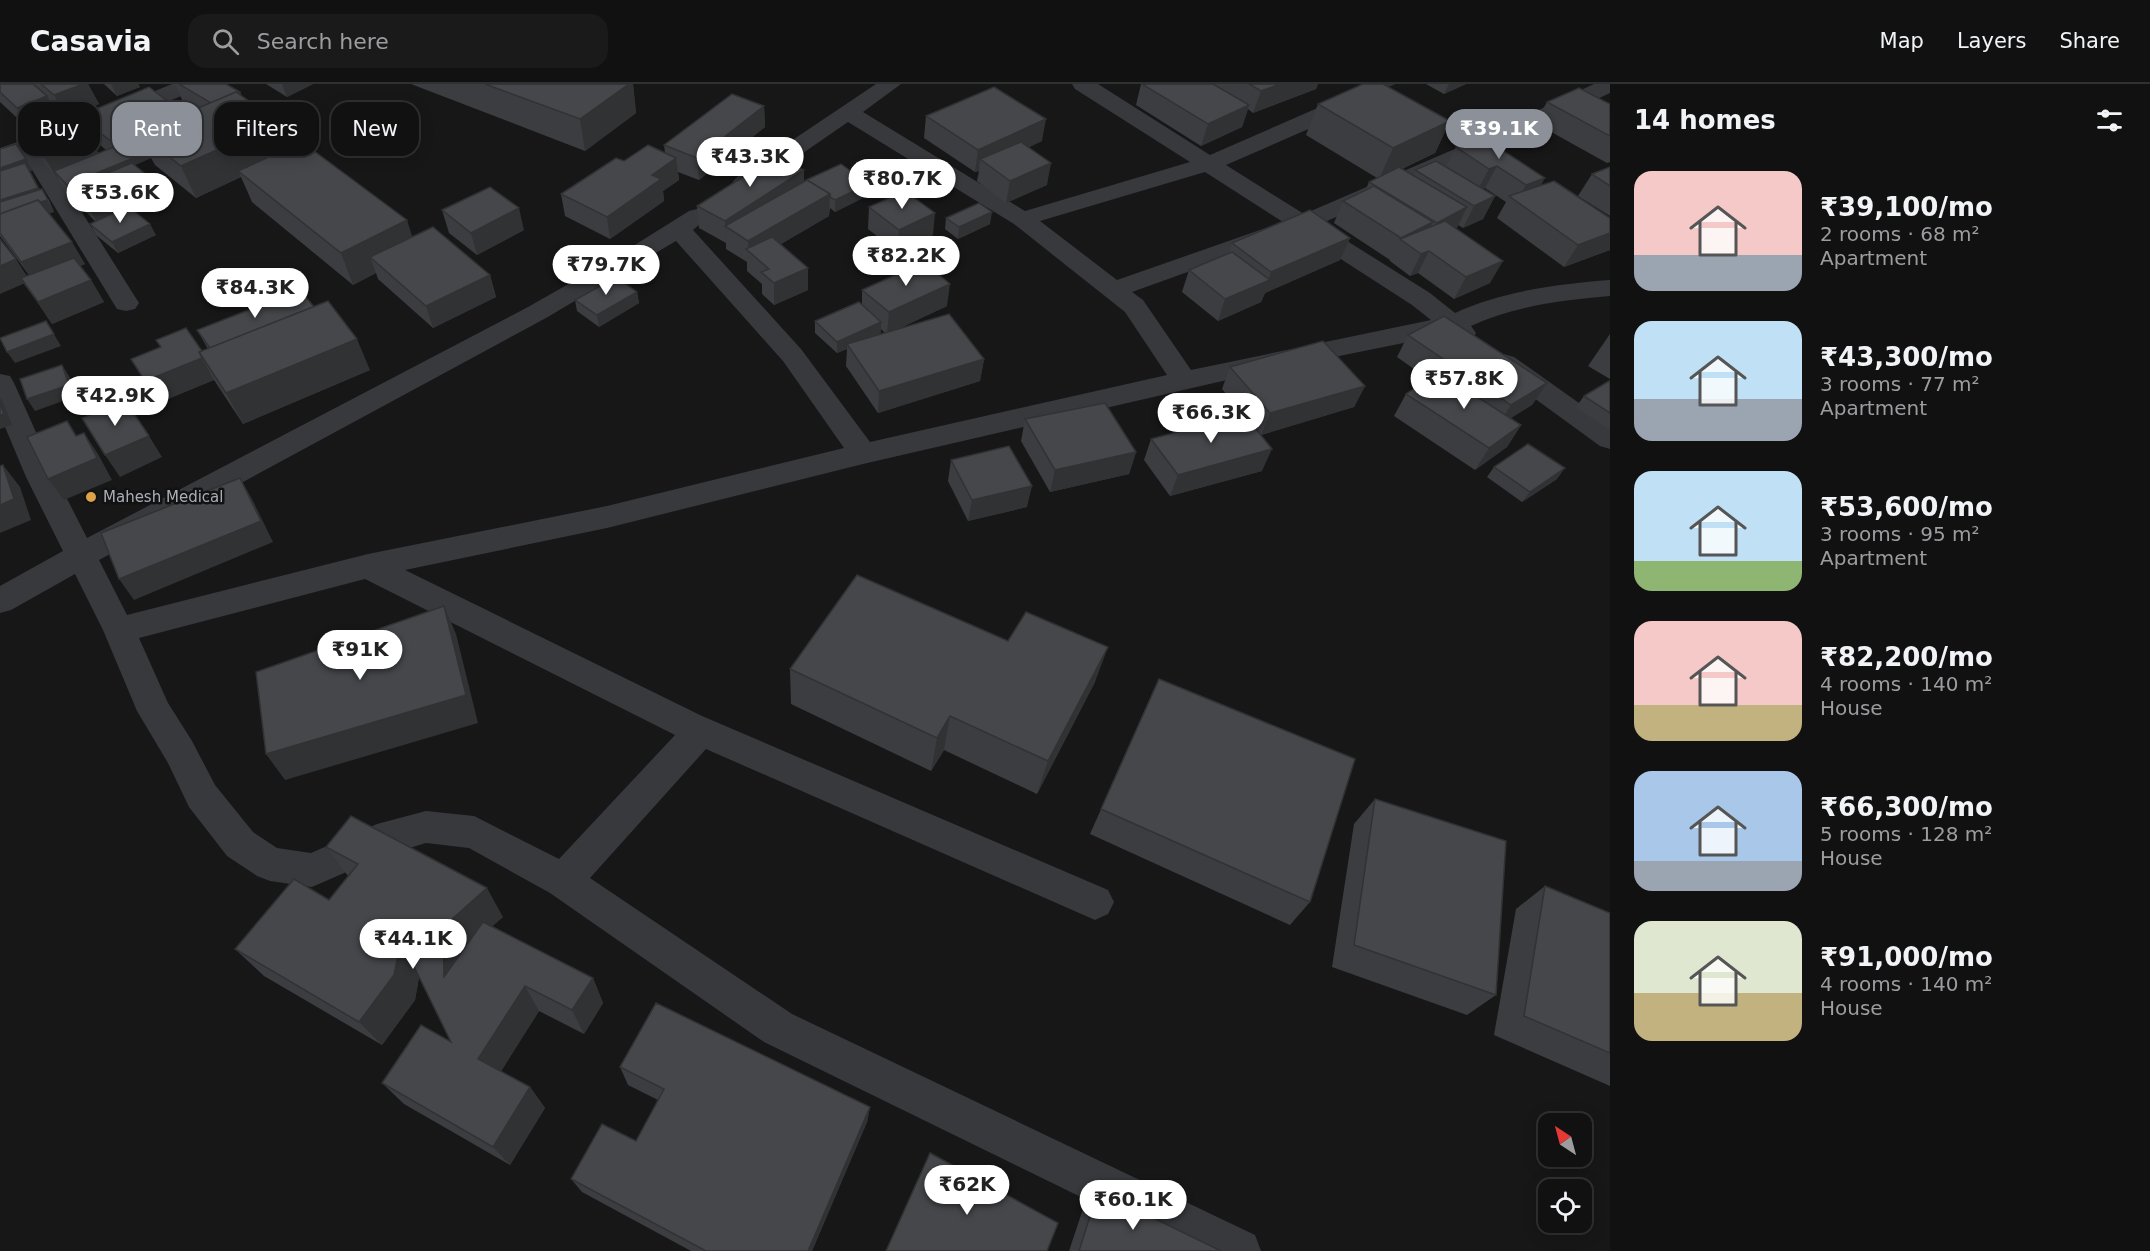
<!DOCTYPE html>
<meta charset="utf-8">
<style>
:root{--surface:#111112;--page:#1a1a1b;--text:#f1f3f6;--muted:#9c9d9f;--line:#303132;--accent:#8c9099}
body{margin:0;font-family:"DejaVu Sans",sans-serif;background:var(--page);color:var(--text);height:100vh;display:flex;flex-direction:column;font-size:22px;white-space:nowrap}
*{box-sizing:border-box;margin:0}
p{font-size:20px;color:var(--muted)}
.icon{flex:none;width:33px;height:33px;fill:none;stroke:currentColor;stroke-width:2;stroke-linecap:round;stroke-linejoin:round}
.map{position:relative;flex:1;overflow:hidden}
.drawer{display:flex;flex-direction:column;background:var(--surface);width:540px}
.drawer>*{flex:none}
.guide{position:absolute;left:18px;top:18px;width:570px;height:54px;display:flex;gap:12px}
.needle{width:39px;rotate:324deg}
.fabs{position:absolute;left:1538px;top:1029px;display:grid;gap:12px}
.fabs a{display:grid;place-items:center;width:54px;height:54px;border-radius:12px;background:var(--surface);box-shadow:0 3px 15px #0003,0 0 0 2px var(--line);font-size:30px}
.price{position:absolute;translate:-50% -51px;padding:0 14px;border-radius:21px;background:#fff;color:#222;font-size:20px;line-height:39px;filter:drop-shadow(0 2px 3px #0008)}
.price::after{content:'';position:absolute;left:50%;top:36px;width:18px;height:14px;margin-left:-9px;background:inherit;clip-path:polygon(0 0,100% 0,50% 100%)}
.price.on{background:var(--accent);color:#fff}
ul{padding:0;list-style:none}
li{display:flex;align-items:center;gap:18px;height:150px;padding:0 24px}
li span{display:grid;place-items:center;flex:none;width:168px;height:120px;border-radius:18px;color:#555}
li>.icon{margin-inline-start:auto}
span .icon{width:72px;height:72px;fill:#fffc;stroke-width:1}
li b{font-size:26px}
h2{display:flex;justify-content:space-between;align-items:center;height:72px;padding:0 24px;font-size:26px}
.pill{padding:0 21px;border-radius:18px;background:var(--surface);box-shadow:0 3px 15px #0003,0 0 0 2px var(--line);font-size:21px;line-height:54px}
.pill.on{background:var(--accent);color:#fff}
header{display:flex;align-items:center;gap:36px;box-sizing:border-box;height:84px;padding:0 30px;background:var(--surface);border-bottom:2px solid var(--line)}
header strong{font-size:28px}
nav{display:flex;gap:33px;margin-inline-start:auto;font-size:21px}
.search{width:420px;height:54px;background:var(--page);display:flex;align-items:center;gap:15px;box-sizing:border-box;padding:0 21px;border-radius:18px;color:var(--muted);font-size:22px}
main{display:flex;flex:1;min-height:0}
.map>svg:first-child{display:block}
.lines{fill:none;stroke-linecap:round;stroke-linejoin:round}
.minor{fill:#38393d;fill-rule:evenodd}
.wall{fill:#3c3d40;fill-rule:evenodd}
.shaded-wall{fill:#313234}
.building{fill:#46474b;stroke:#313234;stroke-width:1.5}
.poi-dot{fill:#dea249;stroke:#121213;stroke-width:2}
.labels{text-anchor:middle;stroke-width:5;stroke-linejoin:round;paint-order:stroke}
.poi-label{font-size:15px;fill:#aaafb7;stroke:#121213;text-anchor:start}
</style>
<header>
<strong>Casavia</strong>
<div class="search"><svg class="icon" aria-label="search" viewBox="0 0 24 24"><circle cx="10" cy="10" r="6"/><path d="M15 15l6 6"/></svg>Search here</div>
<nav><a>Map</a><a>Layers</a><a>Share</a></nav>
</header>
<main>
<div class="map">
<svg width="1610" height="1167" viewBox="0 0 1610 1167">
<rect width="100%" height="100%" fill="#171718"/>
<g class="lines">
<!-- minor -->
<g class="minor">
<polygon points="172,0 201,0 198,5 115,40 42,65 139,219 135,225 126,227 117,225 23,71 0,79 0,64 99,30"/>
<path d="M876,0H901L863,28L1025,127L1190,78L1075,5L1072,0H1098L1210,71L1345,12L1353,11L1361,12L1364,17L1361,22L1226,81L1304,130L1457,64L1594,0H1610V9L1473,74L1320,140L1430,209L1455,229C1502,207 1558,200 1610,196V212C1563,216 1514,222 1471,242L1476,249L1472,255C1462,258 1456,257 1448,250L1270,286L863,380L607,444L405,486L702,632L1108,806L1114,818L1108,830L1095,836L706,665L590,794L792,930L1255,1151L1261,1167H1191L764,958L550,809L469,764L426,759L383,772L312,803L270,797L257,792L227,772L189,723L168,679L137,627L103,546L75,490L11,526L0,529V502L63,467L26,393L0,331V290L10,292L14,299L56,393L87,454L528,223L609,177L689,127L697,125L705,127L709,132L693,146L801,265L870,358L1167,291L1125,228L1014,140L848,38L752,104L744,106L736,104L732,99L736,94ZM1205,88L1283,138L1117,196L1040,137ZM1299,148L1412,221L1431,236L1191,286L1143,216L1132,208ZM676,157L783,277L844,364L607,422L368,470L127,531L99,476L546,234ZM365,495L675,651L559,775L474,732L426,727L377,740L311,769L277,764L253,748L215,701L192,657L168,619L139,554Z"/>
<polygon points="1504,270 1514,273 1610,341 1610,365 1600,362 1494,285 1491,279 1494,273"/>
</g>
</g>
<!-- wall -->
<g class="wall">
<polygon points="0,0 88,0 99,20 66,33 51,20 59,34 30,46 0,18"/>
<polygon points="104,0 138,0 140,3 117,12"/>
<polygon points="175,0 226,0 240,8 242,12 279,38 289,64 413,153 490,191 496,213 433,244 378,195 376,189 353,201 252,118 241,93 196,114 155,81 151,74 135,81 160,116 134,127 156,151 118,169 96,151 90,140 95,137 84,126 81,122 80,123 66,109 59,96 58,96 41,75 28,53 92,57 98,69 106,66 91,53 79,32 177,33 195,25 183,18"/>
<polygon points="266,0 313,0 287,13"/>
<polygon points="411,0 633,0 636,29 585,67"/>
<polygon points="1141,0 1318,0 1316,5 1253,29 1248,25 1242,43 1201,62 1136,21"/>
<polygon points="1363,0 1395,0 1388,3 1450,37 1435,69 1402,85 1413,91 1415,86 1446,82 1456,63 1541,101 1610,166 1564,183 1497,134 1506,118 1485,104 1482,105 1495,112 1483,135 1463,144 1458,141 1456,145 1490,199 1454,215 1418,189 1410,192 1390,177 1390,176 1334,139 1343,117 1365,107 1369,98 1377,94 1306,51 1318,20"/>
<polygon points="1426,0 1466,0 1444,10"/>
<polygon points="1547,18 1610,20 1610,78 1607,79 1535,39"/>
<polygon points="764,22 765,43 699,96 678,88 679,96 663,107 664,117 610,155 565,132 561,110 624,77 665,69 664,61"/>
<polygon points="926,32 1042,57 1029,63 1047,101 1006,119 977,97 979,87 975,88 924,54"/>
<polygon points="0,65 26,75 33,86 30,87 40,106 49,116 54,128 49,129 85,180 80,182 91,196 104,218 52,240 36,216 24,200 27,192 29,191 0,152"/>
<polygon points="1610,83 1610,132 1578,112 1592,90"/>
<polygon points="804,98 869,111 835,128 830,124 829,132 781,160 808,184 808,206 774,221 762,210 762,200 747,187 747,178 726,165 726,159 699,144 697,122"/>
<polygon points="869,123 933,151 897,168 868,145"/>
<polygon points="442,126 524,146 477,171 449,149"/>
<polygon points="946,134 990,140 958,155 945,145"/>
<polygon points="1350,154 1340,176 1265,209 1261,218 1218,237 1182,208 1189,186 1229,169 1232,159"/>
<path d="M862,206L947,222L898,245L984,275L980,297L878,329L846,282L847,265L837,269L815,249V237L862,220ZM881,245L885,249L873,253L881,249Z"/>
<polygon points="637,208 639,219 599,243 577,227 575,216"/>
<polygon points="314,223 370,286 243,340 214,296 158,319 131,275 202,267 208,265 197,246"/>
<polygon points="1610,250 1610,295 1588,282"/>
<polygon points="1408,251 1547,299 1532,321 1510,334 1521,341 1507,363 1475,386 1394,332 1406,310 1428,295 1397,273"/>
<polygon points="1230,283 1365,302 1354,323 1261,351 1250,338 1262,387 1170,412 1144,376 1151,355 1243,330 1222,305"/>
<polygon points="1610,298 1610,344 1608,345 1576,323 1584,312"/>
<polygon points="1025,335 1136,368 1129,390 1050,408 1021,357"/>
<polygon points="951,376 1027,423 968,437 948,397"/>
<polygon points="1494,383 1557,395 1522,418 1487,393"/>
<polygon points="790,585 1095,598 1037,710 944,666 931,687 791,620"/>
<polygon points="1159,595 1310,818 1290,841 1090,750"/>
<polygon points="1375,715 1496,911 1467,931 1332,883 1354,740"/>
<polygon points="326,763 503,833 492,842 593,894 603,919 584,950 539,927 501,987 530,1003 545,1024 510,1081 404,1020 382,999 451,958 419,893 415,916 382,961 264,892 235,865 329,816 348,792"/>
<polygon points="1545,802 1610,829 1610,1002 1494,951 1516,825"/>
<polygon points="620,983 870,1023 867,1038 812,1167 691,1167 582,1108 571,1095 636,1057 658,1016 628,1001"/>
<polygon points="1098,1107 1221,1167 1069,1167 1085,1119"/>
</g>
<!-- shaded-wall -->
<g class="shaded-wall">
<polygon points="83,0 88,0 99,20 66,33 54,11"/>
<polygon points="111,0 138,0 140,3 117,12"/>
<polygon points="282,0 313,0 287,13"/>
<polygon points="629,0 633,0 636,29 585,67 580,35"/>
<polygon points="1280,0 1318,0 1316,5 1253,29 1261,7"/>
<polygon points="1381,0 1395,0 1378,7"/>
<polygon points="1449,0 1466,0 1444,10"/>
<polygon points="47,12 59,34 30,46 17,24"/>
<polygon points="170,19 180,41 163,48 144,30"/>
<polygon points="1249,21 1242,43 1201,62 1208,40"/>
<polygon points="764,22 765,43 699,96 697,74"/>
<polygon points="1046,35 1042,57 989,82 980,75 979,87 975,88 978,66"/>
<polygon points="1450,37 1435,69 1379,95 1393,64"/>
<polygon points="279,38 291,70 238,87 241,93 196,114 181,82"/>
<polygon points="141,52 151,74 134,81 149,93 160,116 99,142 87,120 71,104 81,122 80,123 67,101 117,62"/>
<polygon points="92,57 103,79 54,87 59,96 58,96 45,74"/>
<polygon points="676,74 679,96 663,107 664,117 610,155 607,133 652,91"/>
<polygon points="26,75 33,86 30,87 45,115 0,118 0,84"/>
<polygon points="1051,79 1047,101 1006,119 1010,97"/>
<polygon points="1497,82 1485,104 1477,107 1489,85"/>
<polygon points="804,86 804,108 725,142 726,159 725,137"/>
<polygon points="1545,94 1533,116 1516,118 1526,101"/>
<polygon points="869,100 869,111 835,128 835,116"/>
<polygon points="42,105 54,128 4,143 0,131"/>
<polygon points="830,110 829,132 757,174 748,167 748,157"/>
<polygon points="1495,112 1483,135 1463,144 1474,122"/>
<polygon points="1467,123 1456,146 1426,161 1437,139"/>
<polygon points="519,124 524,146 477,171 471,149"/>
<polygon points="992,128 990,140 958,155 959,143"/>
<polygon points="935,129 933,151 897,168 899,146"/>
<polygon points="407,136 417,168 370,173 376,189 353,201 341,169"/>
<polygon points="1433,138 1422,160 1400,155 1401,154"/>
<polygon points="150,140 156,151 118,169 112,158"/>
<polygon points="1610,149 1610,166 1564,183 1578,161"/>
<polygon points="1350,154 1340,176 1265,209 1261,218 1218,237 1225,215 1268,197 1271,188"/>
<polygon points="72,158 85,180 35,200 21,178"/>
<polygon points="1429,167 1418,189 1410,192 1421,170"/>
<polygon points="16,175 30,197 0,210 0,182"/>
<polygon points="1503,177 1490,199 1454,215 1466,193"/>
<polygon points="808,184 808,206 774,221 774,199"/>
<polygon points="490,191 496,213 433,244 426,222"/>
<polygon points="91,196 104,218 52,240 38,218"/>
<polygon points="950,200 947,222 887,250 889,228"/>
<polygon points="637,208 639,219 599,243 597,231"/>
<polygon points="46,237 61,262 15,279 7,268"/>
<polygon points="881,238 881,249 849,264 847,260 847,265 837,269 837,258"/>
<polygon points="357,255 370,286 243,340 226,309"/>
<polygon points="202,274 214,296 158,319 145,297"/>
<polygon points="984,275 980,297 878,329 879,307"/>
<polygon points="62,281 69,292 77,312 35,327 27,315"/>
<polygon points="1547,299 1532,321 1497,343 1511,321"/>
<polygon points="1365,302 1354,323 1261,351 1270,329"/>
<polygon points="0,313 2,316 12,341 0,345"/>
<polygon points="1521,341 1507,363 1475,386 1489,364"/>
<polygon points="84,349 98,370 112,396 64,416 48,395"/>
<polygon points="149,352 162,373 120,393 105,371"/>
<polygon points="1272,365 1262,387 1170,412 1178,391"/>
<polygon points="1136,368 1129,390 1050,408 1055,386"/>
<polygon points="3,381 20,403 31,436 0,449 0,421"/>
<polygon points="1565,384 1557,395 1522,418 1530,408"/>
<polygon points="240,394 252,415 273,458 134,516 119,495"/>
<polygon points="1032,402 1027,423 968,437 972,416"/>
<polygon points="444,522 456,550 478,639 285,696 266,670"/>
<polygon points="1108,563 1095,598 1037,710 1048,677"/>
<polygon points="950,632 944,666 931,687 937,654"/>
<polygon points="487,804 503,833 461,870 444,893 443,843"/>
<polygon points="401,856 421,882 415,916 382,961 359,938"/>
<polygon points="593,894 603,919 584,950 572,926"/>
<polygon points="525,902 539,927 495,997 478,975"/>
<polygon points="530,1003 545,1024 510,1081 493,1063"/>
<polygon points="870,1023 867,1038 812,1167 808,1167"/>
</g>
<!-- building -->
<g class="building">
<polygon points="0,0 33,0 47,12 17,24 0,8"/>
<polygon points="41,0 83,0 54,11"/>
<polygon points="179,0 226,0 240,8 238,9 236,8 211,19"/>
<polygon points="485,0 629,0 580,35"/>
<polygon points="1142,0 1213,0 1249,21 1208,40"/>
<polygon points="1249,0 1280,0 1261,7"/>
<polygon points="1363,0 1383,0 1450,37 1393,64 1318,20"/>
<polygon points="149,3 170,19 144,30 158,41 139,49 141,52 117,62 79,32"/>
<polygon points="994,3 1046,35 978,66 926,32"/>
<polygon points="1579,4 1610,20 1610,52 1547,18"/>
<polygon points="236,8 279,38 181,82 139,49"/>
<polygon points="732,10 764,22 697,74 664,61"/>
<polygon points="74,37 92,57 45,74 28,53"/>
<polygon points="1482,53 1545,94 1526,101 1497,82 1489,85 1456,63"/>
<polygon points="302,58 407,136 341,169 238,87"/>
<polygon points="1021,58 1051,79 1010,97 980,75"/>
<polygon points="16,60 26,75 0,84 0,65"/>
<polygon points="648,61 676,74 652,91 661,95 607,133 561,110 616,74 624,77"/>
<polygon points="116,62 131,75 67,101 54,87"/>
<polygon points="776,72 804,86 725,137 697,122"/>
<polygon points="1436,77 1495,112 1474,122 1415,86"/>
<polygon points="25,79 38,104 0,116 0,87"/>
<polygon points="132,79 149,93 87,120 71,104"/>
<polygon points="841,80 869,100 835,116 830,113 830,110 806,96"/>
<polygon points="1399,83 1467,123 1437,139 1369,98"/>
<polygon points="1610,83 1610,102 1592,90"/>
<polygon points="807,96 830,110 748,157 725,142"/>
<polygon points="1554,97 1610,134 1610,149 1578,161 1509,112"/>
<polygon points="1374,102 1433,138 1401,154 1343,117"/>
<polygon points="490,103 519,124 471,149 442,126"/>
<polygon points="42,105 48,116 40,118 38,116 0,130 0,118"/>
<polygon points="905,107 935,129 899,146 869,123"/>
<polygon points="38,116 72,158 21,178 0,149 0,130"/>
<polygon points="979,119 992,128 959,143 946,134"/>
<polygon points="128,122 150,140 112,158 90,140"/>
<polygon points="1310,126 1350,154 1271,188 1232,159"/>
<polygon points="1445,137 1503,177 1466,193 1429,167 1421,170 1400,155"/>
<polygon points="433,143 490,191 426,222 370,173"/>
<polygon points="772,153 808,184 774,199 761,188 769,185 746,165"/>
<polygon points="0,155 16,175 0,182"/>
<polygon points="1232,168 1270,196 1225,215 1189,186"/>
<polygon points="74,174 91,196 38,218 21,194"/>
<polygon points="924,178 950,200 889,228 862,206"/>
<polygon points="616,193 637,208 597,231 575,216"/>
<polygon points="300,206 314,223 210,264 197,246"/>
<polygon points="328,217 357,255 226,309 199,268"/>
<polygon points="859,218 881,238 837,258 815,237"/>
<polygon points="949,230 984,275 879,307 847,260"/>
<polygon points="1444,232 1547,299 1511,321 1408,251"/>
<polygon points="46,237 54,250 7,268 0,254"/>
<polygon points="186,244 202,267 199,268 202,274 145,297 131,275 161,263 156,256"/>
<polygon points="1323,257 1365,302 1270,329 1230,283"/>
<polygon points="62,281 69,301 27,315 20,295"/>
<polygon points="1439,288 1521,341 1489,364 1406,310"/>
<polygon points="1609,297 1610,298 1610,329 1584,312"/>
<polygon points="125,316 149,352 105,371 82,334"/>
<polygon points="1105,319 1136,368 1055,386 1025,335"/>
<polygon points="0,320 4,330 0,331"/>
<polygon points="1244,330 1272,365 1178,391 1151,355"/>
<polygon points="67,337 76,352 84,349 97,374 48,395 27,353"/>
<polygon points="1528,360 1565,384 1530,408 1494,383"/>
<polygon points="1009,362 1032,402 972,416 951,376"/>
<polygon points="3,381 14,415 0,421 0,382"/>
<polygon points="240,394 261,437 119,495 101,449"/>
<polygon points="857,491 1008,557 1026,528 1108,563 1048,677 950,632 937,654 790,585"/>
<polygon points="444,522 466,611 266,670 256,588"/>
<polygon points="1159,595 1355,675 1310,818 1101,725"/>
<polygon points="1375,715 1506,757 1496,911 1354,861"/>
<polygon points="351,732 487,804 443,843 444,893 483,838 593,894 572,926 525,902 478,975 530,1003 493,1063 382,999 421,941 451,958 401,856 394,891 359,938 235,865 294,795 329,816 358,780 326,763"/>
<polygon points="1545,802 1610,829 1610,969 1524,932"/>
<polygon points="656,919 870,1023 808,1167 706,1167 571,1095 602,1040 636,1057 664,1005 620,983"/>
<polygon points="930,1069 1058,1139 1047,1167 886,1167"/>
<polygon points="1098,1107 1221,1167 1079,1167"/>
</g>
<!-- markers -->
<circle class="poi-dot" cx="91" cy="413" r="6"/>
<g class="labels">
<!-- poi labels -->
<g class="poi-label">
<text x="103" y="418">Mahesh Medical</text>
</g>
</g>
</svg>
<div class="fabs">
<a><svg class="needle" viewBox="-14 -14 28 28"><path d="M0-13l5 13h-10z" fill="#e53935"/><path d="M0 13l5-13h-10z" fill="#9c9d9f"/></svg></a>
<a><svg class="icon" aria-label="locate" viewBox="0 0 24 24"><circle cx="12" cy="12" r="6"/><path d="M12 2v4M12 18v4M2 12h4M18 12h4"/></svg></a>
</div>
<b class="price on" style="left:1499px;top:76px">₹39.1K</b>
<b class="price" style="left:750px;top:104px">₹43.3K</b>
<b class="price" style="left:902px;top:126px">₹80.7K</b>
<b class="price" style="left:120px;top:140px">₹53.6K</b>
<b class="price" style="left:906px;top:203px">₹82.2K</b>
<b class="price" style="left:606px;top:212px">₹79.7K</b>
<b class="price" style="left:255px;top:235px">₹84.3K</b>
<b class="price" style="left:1464px;top:326px">₹57.8K</b>
<b class="price" style="left:115px;top:343px">₹42.9K</b>
<b class="price" style="left:1211px;top:360px">₹66.3K</b>
<b class="price" style="left:360px;top:597px">₹91K</b>
<b class="price" style="left:413px;top:886px">₹44.1K</b>
<b class="price" style="left:967px;top:1132px">₹62K</b>
<b class="price" style="left:1133px;top:1147px">₹60.1K</b>
<div class="guide">
<a class="pill">Buy</a>
<a class="pill on">Rent</a>
<a class="pill">Filters</a>
<a class="pill">New</a>
</div>
</div>
<section class="drawer">
<h2>14 homes<svg class="icon" aria-label="filters" viewBox="0 0 24 24"><path d="M4 7h16M4 17h16"/><circle cx="9" cy="7" r="2"/><circle cx="15" cy="17" r="2"/></svg></h2>
<ul>
<li><span style="background:linear-gradient(#f6c9c9 70%,#9aa5b1 0)"><svg class="icon" aria-label="home" viewBox="0 0 24 24"><path d="M3 11l9-7 9 7M6 9v11h12V9"/></svg></span><div><b>₹39,100/mo</b><p>2 rooms · 68 m²</p><p>Apartment</p></div></li>
<li><span style="background:linear-gradient(#bfe0f5 65%,#9aa5b1 0)"><svg class="icon" aria-label="home" viewBox="0 0 24 24"><path d="M3 11l9-7 9 7M6 9v11h12V9"/></svg></span><div><b>₹43,300/mo</b><p>3 rooms · 77 m²</p><p>Apartment</p></div></li>
<li><span style="background:linear-gradient(#bfe0f5 75%,#8fb573 0)"><svg class="icon" aria-label="home" viewBox="0 0 24 24"><path d="M3 11l9-7 9 7M6 9v11h12V9"/></svg></span><div><b>₹53,600/mo</b><p>3 rooms · 95 m²</p><p>Apartment</p></div></li>
<li><span style="background:linear-gradient(#f6c9c9 70%,#c2b280 0)"><svg class="icon" aria-label="home" viewBox="0 0 24 24"><path d="M3 11l9-7 9 7M6 9v11h12V9"/></svg></span><div><b>₹82,200/mo</b><p>4 rooms · 140 m²</p><p>House</p></div></li>
<li><span style="background:linear-gradient(#a9c7e8 75%,#9aa5b1 0)"><svg class="icon" aria-label="home" viewBox="0 0 24 24"><path d="M3 11l9-7 9 7M6 9v11h12V9"/></svg></span><div><b>₹66,300/mo</b><p>5 rooms · 128 m²</p><p>House</p></div></li>
<li><span style="background:linear-gradient(#dfe7d0 60%,#c2b280 0)"><svg class="icon" aria-label="home" viewBox="0 0 24 24"><path d="M3 11l9-7 9 7M6 9v11h12V9"/></svg></span><div><b>₹91,000/mo</b><p>4 rooms · 140 m²</p><p>House</p></div></li>
</ul>
</section>
</main>
